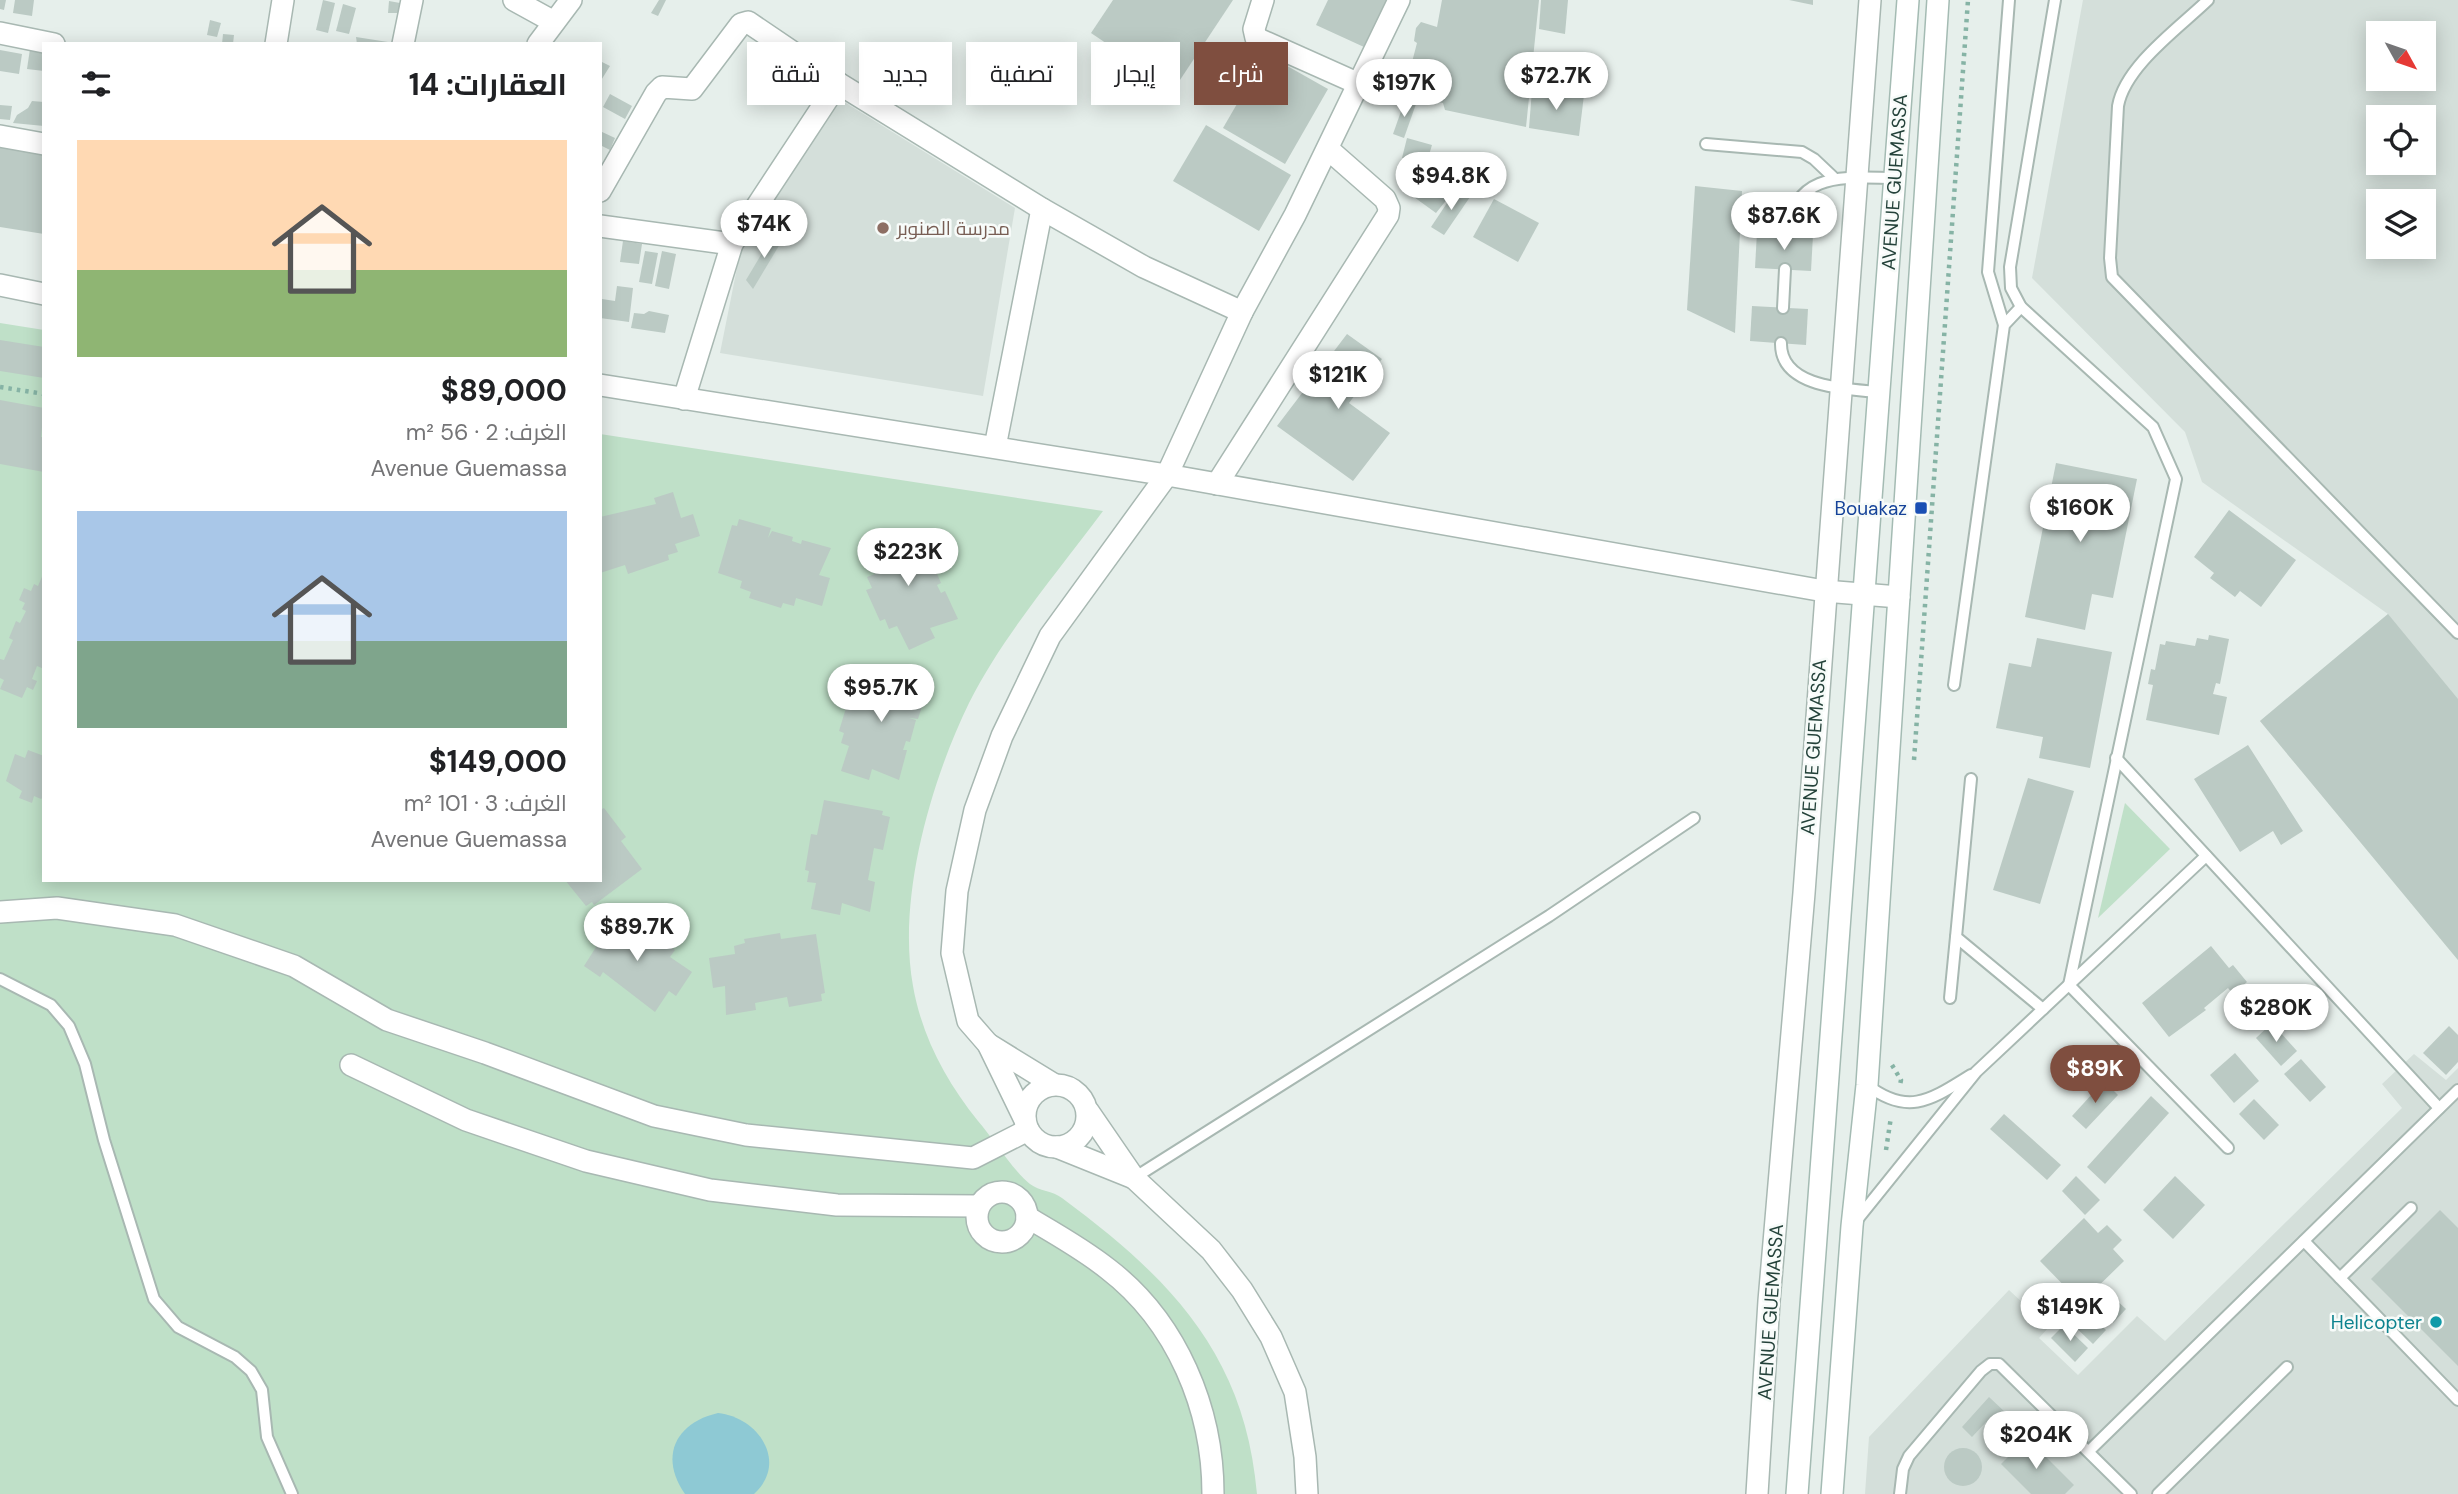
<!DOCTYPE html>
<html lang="ar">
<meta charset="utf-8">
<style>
:root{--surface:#fff;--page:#f6f6f6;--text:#202124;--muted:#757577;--accent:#7f4e3f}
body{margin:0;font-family:"DM Sans",Cairo,sans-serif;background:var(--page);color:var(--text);direction:rtl;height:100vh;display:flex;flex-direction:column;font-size:26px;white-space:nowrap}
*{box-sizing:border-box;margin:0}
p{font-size:23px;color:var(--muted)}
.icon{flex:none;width:38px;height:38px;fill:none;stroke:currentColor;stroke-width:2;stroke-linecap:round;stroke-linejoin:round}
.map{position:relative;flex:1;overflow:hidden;direction:ltr}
.panel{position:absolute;left:42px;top:42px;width:560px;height:840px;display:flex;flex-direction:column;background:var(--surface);border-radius:0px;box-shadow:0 4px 18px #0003;direction:rtl}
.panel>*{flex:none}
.hud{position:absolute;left:623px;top:42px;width:665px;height:63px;direction:rtl;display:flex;gap:14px}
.needle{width:46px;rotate:130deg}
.fabs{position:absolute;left:2366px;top:21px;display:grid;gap:14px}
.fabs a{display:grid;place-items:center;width:70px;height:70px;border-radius:0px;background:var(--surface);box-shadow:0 4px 18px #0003;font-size:35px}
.price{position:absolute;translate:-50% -60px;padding:0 16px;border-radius:24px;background:#fff;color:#222;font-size:23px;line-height:46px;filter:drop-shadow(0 2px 4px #0008)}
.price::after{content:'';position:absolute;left:50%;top:42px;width:21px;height:16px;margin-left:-10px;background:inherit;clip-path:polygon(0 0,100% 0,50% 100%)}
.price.current{background:var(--accent);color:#fff}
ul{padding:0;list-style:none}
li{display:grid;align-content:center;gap:14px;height:371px;padding:0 35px}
li span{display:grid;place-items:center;height:217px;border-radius:0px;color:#555}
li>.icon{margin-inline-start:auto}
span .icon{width:126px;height:126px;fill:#fffc;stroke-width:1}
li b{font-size:30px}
h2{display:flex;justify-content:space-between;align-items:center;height:84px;padding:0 35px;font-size:30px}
.tag{padding:0 24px;border-radius:0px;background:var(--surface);box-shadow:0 4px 18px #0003;font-size:24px;line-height:63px}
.tag.current{background:var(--accent);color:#fff}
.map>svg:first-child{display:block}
.built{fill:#d4dfda;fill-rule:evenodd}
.green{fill:#bfe0c8}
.water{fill:#8ec9d4}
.building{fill:#bbcac4}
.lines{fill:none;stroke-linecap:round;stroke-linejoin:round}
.service-casing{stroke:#a8b8b2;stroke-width:14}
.minor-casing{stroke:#a8b8b2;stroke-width:24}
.tertiary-casing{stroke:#a8b8b2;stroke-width:24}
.secondary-casing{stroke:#a4bbb3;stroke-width:24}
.path{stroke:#86b3a5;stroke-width:4.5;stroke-dasharray:3.5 5;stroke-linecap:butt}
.service{stroke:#fff;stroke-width:10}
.minor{stroke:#fff;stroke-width:21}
.tertiary{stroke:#fff;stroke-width:21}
.secondary{stroke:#fff;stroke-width:21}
.education-dot{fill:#8d6e63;stroke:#f7fbf9;stroke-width:2.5}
.transit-dot{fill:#1a4fb4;stroke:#f7fbf9;stroke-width:2.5}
.culture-dot{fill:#0f9aa8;stroke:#f7fbf9;stroke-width:2.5}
.labels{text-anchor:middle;stroke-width:5;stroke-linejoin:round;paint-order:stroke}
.street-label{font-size:19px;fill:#24423a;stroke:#f7fbf9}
.education-label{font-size:19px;fill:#785e54;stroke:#f7fbf9;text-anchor:start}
.transit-label{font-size:19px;fill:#164399;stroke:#f7fbf9;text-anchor:end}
.culture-label{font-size:19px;fill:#0d838f;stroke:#f7fbf9;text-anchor:end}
</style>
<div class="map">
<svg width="2458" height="1494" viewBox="0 0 2458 1494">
<rect width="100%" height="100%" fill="#e6efeb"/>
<!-- built -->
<g class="built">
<path d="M2083,0H2458V960L2260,721L2388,614L2202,482L2185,432L2032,278ZM2378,33H2424V79H2378ZM2378,117H2424V163H2378ZM2378,201H2424V247H2378Z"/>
<polygon points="841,100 1015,208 983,396 720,353 741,248"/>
<polygon points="2414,1054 2446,1080 2458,1068 2458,1494 1865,1494 1869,1437 2009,1290 2049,1327 2039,1338 2078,1375 2137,1316 2165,1341 2402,1108 2382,1084"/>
</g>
<!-- green -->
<g class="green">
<path d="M0,323L44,330V880H600V434L1103,511C1057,573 1004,634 969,703C931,781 897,898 913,986C922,1037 946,1081 978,1121C992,1137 1015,1173 1030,1184C1039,1191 1053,1191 1062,1198C1170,1278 1245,1354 1257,1494H0Z"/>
<polygon points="2125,803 2170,849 2098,918"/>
</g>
<!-- water -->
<path class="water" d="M718,1413C758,1417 789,1462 754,1494H685C659,1457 675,1423 718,1413Z"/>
<!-- building -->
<g class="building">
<polygon points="0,0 6,0 4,10 0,9"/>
<polygon points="15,0 34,0 32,16 13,13"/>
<polygon points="323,0 335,3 328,33 316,30"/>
<polygon points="659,0 666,0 658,16 651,13"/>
<polygon points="1113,0 1233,0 1174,89 1091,33"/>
<polygon points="1328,0 1387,0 1364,47 1316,25"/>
<polygon points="1442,0 1539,0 1526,127 1445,110 1443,103 1418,97 1418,89 1406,85 1417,43 1414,41 1416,28 1421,22 1437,27"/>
<polygon points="1541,0 1568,0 1565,34 1539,29"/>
<polygon points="1789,0 1813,0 1813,5"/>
<polygon points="389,1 400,3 398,13 388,13"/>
<polygon points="343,4 356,8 349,34 336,31"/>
<polygon points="210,20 221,23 217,37 207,35"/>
<polygon points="223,34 234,35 233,44 222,44"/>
<polygon points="356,37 388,42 388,44 357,44"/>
<polygon points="30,49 44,50 44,71 27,69"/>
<polygon points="0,50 22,54 19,74 0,71"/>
<polygon points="1266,54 1328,89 1285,164 1223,128"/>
<polygon points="600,61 610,66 600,82"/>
<polygon points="1532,90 1584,95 1579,136 1529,128"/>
<polygon points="610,94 632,106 625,119 603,107"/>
<polygon points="1405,100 1416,104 1404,138 1393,134"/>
<polygon points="32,101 44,102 44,126 13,123 17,115 28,108"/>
<polygon points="0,105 12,106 10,120 0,119"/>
<polygon points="1206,125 1291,175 1259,231 1173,181"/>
<polygon points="600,131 615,138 610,150 600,145"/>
<polygon points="1407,138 1432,145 1426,165 1402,158"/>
<polygon points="0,142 44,150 44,234 0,227"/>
<polygon points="1418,174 1443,186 1439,191 1448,198 1436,213 1407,192"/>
<polygon points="1695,186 1742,191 1735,333 1687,310"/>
<polygon points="1457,188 1470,197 1444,235 1431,227"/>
<polygon points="1494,199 1539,223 1518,262 1473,237"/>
<polygon points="1757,232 1813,235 1811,271 1755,268"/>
<polygon points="774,233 783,239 753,289 746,280"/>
<polygon points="623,241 642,244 639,264 620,262"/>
<polygon points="645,251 658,253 652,284 639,282"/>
<polygon points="662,251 676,254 669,289 655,286"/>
<polygon points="617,286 633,288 629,322 600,318 602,299 615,301"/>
<polygon points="1752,306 1808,309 1806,345 1750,341"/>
<polygon points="649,311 669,315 665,333 631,328 634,313 644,314"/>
<polygon points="1347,334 1382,359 1349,403 1390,433 1353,481 1277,426"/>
<polygon points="0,340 44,347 44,378 0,371"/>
<polygon points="0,400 44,408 41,437 44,437 44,472 0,464"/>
<polygon points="2056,463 2137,479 2113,598 2092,594 2085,630 2025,617"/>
<polygon points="673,492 681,518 693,514 700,536 675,544 678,552 668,555 669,560 628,574 625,565 600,573 600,517 656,504 654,498"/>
<polygon points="2229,510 2296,560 2261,607 2240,591 2235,597 2210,578 2214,573 2194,557"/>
<polygon points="739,519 771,528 768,538 772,531 793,537 792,541 801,544 802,540 831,548 819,575 830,578 822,606 796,598 794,606 783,603 781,608 749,598 751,592 740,588 742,581 718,573 732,525 737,526"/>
<polygon points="910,529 912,533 919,530 932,560 924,566 932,562 941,583 937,585 941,593 945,591 958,619 930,628 935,638 909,650 897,626 889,629 885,619 880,621 866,590 872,588 867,577 875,574 864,551"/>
<polygon points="44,572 44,669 37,666 32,679 37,681 33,690 27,687 22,698 0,689 4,680 0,678 0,659 4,660 13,640 9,638 16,621 20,623 26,611 22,609 25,603 19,600 24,588 31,591 34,584 38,586"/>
<polygon points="2388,614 2458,699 2458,960 2260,721"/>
<polygon points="2209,635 2229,639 2220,684 2216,683 2213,694 2227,697 2219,735 2146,720 2153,685 2148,684 2151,669 2155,670 2160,644 2165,645 2166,641 2195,646 2197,638 2208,640"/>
<polygon points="2037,638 2112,652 2090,768 2039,758 2043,737 1996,728 2009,663 2031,667"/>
<polygon points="873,667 922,681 921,685 928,688 918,719 909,718 916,720 910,742 906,741 903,750 907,750 899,780 872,769 869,780 841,771 849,746 841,743 844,733 839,731 849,698 855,700 859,689 866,691"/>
<polygon points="2248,745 2303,831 2281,845 2273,831 2240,852 2194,779"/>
<polygon points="28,750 44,756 44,796 41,799 34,796 32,803 19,798 22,791 6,781 15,754 25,758"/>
<polygon points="2028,778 2074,791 2040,904 1993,890"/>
<polygon points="824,800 883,811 882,815 890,817 883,850 874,848 868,880 875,882 870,912 842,903 840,915 811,909 816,883 807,882 809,871 805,870 811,834 817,835"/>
<polygon points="604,808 626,837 621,841 642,869 594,905 592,902 586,906 565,880 600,880 600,810"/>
<polygon points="601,918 622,932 627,924 636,930 639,926 675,950 670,957 692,972 676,996 669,991 655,1012 603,972 600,977 584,966 598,944 588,938"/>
<polygon points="780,933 781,939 816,934 825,993 821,994 822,1001 789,1007 787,997 755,1003 756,1010 726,1015 725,986 713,988 709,958 735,954 734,946 745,943 744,939"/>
<polygon points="2211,946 2229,968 2233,965 2247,982 2233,994 2228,988 2204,1008 2206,1010 2169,1037 2142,1003"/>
<polygon points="2272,1023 2297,1051 2281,1066 2256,1038"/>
<polygon points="2449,1026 2458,1035 2458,1062 2446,1075 2423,1053"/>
<polygon points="2235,1053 2259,1081 2234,1103 2210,1075"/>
<polygon points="2301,1059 2326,1087 2310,1102 2284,1074"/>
<polygon points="2104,1081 2118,1095 2086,1129 2072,1116"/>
<polygon points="2151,1096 2169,1113 2105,1184 2087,1167"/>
<polygon points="2254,1099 2279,1125 2264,1140 2239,1114"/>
<polygon points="2004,1114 2061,1165 2047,1180 1990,1129"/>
<polygon points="2076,1176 2100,1200 2085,1215 2062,1191"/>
<polygon points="2175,1176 2205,1205 2173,1239 2143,1210"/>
<polygon points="2440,1210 2458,1228 2458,1366 2371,1279"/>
<polygon points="2084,1218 2098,1233 2107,1225 2122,1240 2113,1249 2124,1261 2081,1303 2040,1261"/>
<polygon points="2101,1286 2126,1309 2113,1323 2088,1299"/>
<polygon points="2081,1307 2106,1330 2093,1344 2068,1320"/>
<polygon points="2064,1325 2088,1348 2075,1362 2051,1338"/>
<polygon points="1989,1397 2022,1428 2008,1443 1986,1422 1972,1437 1962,1427"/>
<polygon points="2027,1438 2074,1485 2065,1494 2031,1494 2001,1464"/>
<circle cx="1963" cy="1467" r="19"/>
</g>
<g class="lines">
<defs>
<g id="service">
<polyline points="2055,0 2010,267 2011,288 2021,307 2153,427 2176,479 2069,985 2228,1148"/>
<path d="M2208,0C2179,28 2125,66 2118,106L2110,258L2112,277L2458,633"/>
<polyline points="1706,144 1802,152 1814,159 1833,177"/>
<path d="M1788,234C1793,169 1848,178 1895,178"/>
<polyline points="1783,308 1785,269"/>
<polyline points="2004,325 1988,272 2009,0"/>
<path d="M1781,343C1780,388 1848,389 1878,392"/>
<polyline points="1954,685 2004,325 2021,307"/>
<polyline points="2116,758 2439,1108"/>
<polyline points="1971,779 1956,937 2043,1009"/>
<polyline points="0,979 51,1005 69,1026 85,1064 104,1140 154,1299 178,1327 235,1357 251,1371 262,1390 267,1437 292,1494"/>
<polyline points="1950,998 1956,937"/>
<path d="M1867,1085C1909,1117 1932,1099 1971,1075"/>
<polyline points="1134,1178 1549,916 1694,818"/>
<polyline points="1856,1221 1976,1072 2206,856"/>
<polyline points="2304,1241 2458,1400"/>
<polyline points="2340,1278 2411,1208"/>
<polyline points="2089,1451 2458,1090"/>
<polyline points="1900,1494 1903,1469 1909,1456 1981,1371 1990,1364 1999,1364 2131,1494"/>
<polyline points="2158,1494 2287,1367"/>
</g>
<g id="minor">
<polyline points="514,0 554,22"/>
<polyline points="1263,0 1254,29 1256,38 1359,84"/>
<polyline points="0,33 54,44"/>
<polyline points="276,44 283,0"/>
<polyline points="403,44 412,0"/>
<polyline points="538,44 571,0"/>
<polyline points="0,136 44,144"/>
<polyline points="600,191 656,93 662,87 692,89 741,24 748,22 838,83 1042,209 1144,267 1242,312"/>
<polyline points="600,226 732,244"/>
<polyline points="684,399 732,244 838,83"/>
<polyline points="995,447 1042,209"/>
<polyline points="1217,484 1388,215 1389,208 1385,199 1328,149"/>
<polyline points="0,912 57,908 175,925 294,966 387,1020 485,1053 654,1116 746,1135 973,1158 1028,1130"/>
<polyline points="988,1044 1053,1084"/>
<polyline points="351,1065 466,1120 586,1161 710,1190 837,1205 979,1206"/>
<circle cx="1056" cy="1116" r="31"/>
<polyline points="1088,1111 1134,1178 1211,1250 1242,1290 1271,1337 1295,1392 1305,1457 1307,1494"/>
<polyline points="1025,1120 988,1044 968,1021 952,953 957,891 975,810 1002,736 1050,636 1167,475 1242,312 1295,215 1399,0"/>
<polyline points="1057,1147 1134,1178"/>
<circle cx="1002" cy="1217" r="25"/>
<path d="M1027,1217C1054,1233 1083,1249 1108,1269C1177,1322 1213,1409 1213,1494"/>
<polyline points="1757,1494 1769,1301 1804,893 1870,0"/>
</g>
<g id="tertiary">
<polyline points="0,285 44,294"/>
<polyline points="600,385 1167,475 1824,591 1899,597"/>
</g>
<g id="secondary">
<polyline points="1797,1494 1908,0"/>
<polyline points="1832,1494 1852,1226 1867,1085 1938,0"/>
</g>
</defs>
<!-- service casing -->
<use href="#service" class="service-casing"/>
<!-- minor casing -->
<use href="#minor" class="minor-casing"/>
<!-- tertiary casing -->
<use href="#tertiary" class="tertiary-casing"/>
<!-- secondary casing -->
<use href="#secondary" class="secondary-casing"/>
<!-- path -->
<g class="path">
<polyline points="0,387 44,394"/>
<polyline points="1914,760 1968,0"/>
<polyline points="1892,1065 1901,1080 1900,1085"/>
<polyline points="1886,1150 1891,1117"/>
</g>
<!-- service -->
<use href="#service" class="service"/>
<!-- minor -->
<use href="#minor" class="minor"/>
<!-- tertiary -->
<use href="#tertiary" class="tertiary"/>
<!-- secondary -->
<use href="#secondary" class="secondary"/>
</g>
<!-- markers -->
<circle class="education-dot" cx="883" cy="228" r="7"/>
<rect class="transit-dot" x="1914" y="501" width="14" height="14" rx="3.5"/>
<circle class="culture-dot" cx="2436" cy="1322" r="7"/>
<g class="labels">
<!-- street labels -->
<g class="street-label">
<text transform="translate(1894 182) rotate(-86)" y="7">AVENUE GUEMASSA</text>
<text transform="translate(1813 747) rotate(-86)" y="7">AVENUE GUEMASSA</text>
<text transform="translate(1770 1312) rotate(-86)" y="7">AVENUE GUEMASSA</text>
</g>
<!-- education labels -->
<g class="education-label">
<text x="897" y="235">مدرسة الصنوبر</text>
</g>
<!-- transit labels -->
<g class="transit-label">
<text x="1907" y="515">Bouakaz</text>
</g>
<!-- culture labels -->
<g class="culture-label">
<text x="2422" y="1329">Helicopter</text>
</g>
</g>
</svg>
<div class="fabs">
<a><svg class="needle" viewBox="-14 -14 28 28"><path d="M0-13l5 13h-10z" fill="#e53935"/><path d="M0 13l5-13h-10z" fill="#757577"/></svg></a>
<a><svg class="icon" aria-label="locate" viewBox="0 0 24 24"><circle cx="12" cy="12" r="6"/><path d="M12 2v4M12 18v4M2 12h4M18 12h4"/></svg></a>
<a><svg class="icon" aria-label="layers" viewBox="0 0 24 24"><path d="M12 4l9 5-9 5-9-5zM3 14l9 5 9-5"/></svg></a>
</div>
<b class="price" style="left:1556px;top:112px">$72.7K</b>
<b class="price" style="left:1404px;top:119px">$197K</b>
<b class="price" style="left:1451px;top:212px">$94.8K</b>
<b class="price" style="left:1784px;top:252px">$87.6K</b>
<b class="price" style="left:764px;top:260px">$74K</b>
<b class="price" style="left:1338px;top:411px">$121K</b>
<b class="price" style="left:2080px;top:544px">$160K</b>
<b class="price" style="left:908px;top:588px">$223K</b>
<b class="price" style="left:881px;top:724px">$95.7K</b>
<b class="price" style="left:637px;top:963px">$89.7K</b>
<b class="price" style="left:2276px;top:1044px">$280K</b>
<b class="price current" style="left:2095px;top:1105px">$89K</b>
<b class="price" style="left:2070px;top:1343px">$149K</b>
<b class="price" style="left:2036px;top:1471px">$204K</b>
<div class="hud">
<a class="tag current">شراء</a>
<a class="tag">إيجار</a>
<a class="tag">تصفية</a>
<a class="tag">جديد</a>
<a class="tag">شقة</a>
</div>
<section class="panel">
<h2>العقارات: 14<svg class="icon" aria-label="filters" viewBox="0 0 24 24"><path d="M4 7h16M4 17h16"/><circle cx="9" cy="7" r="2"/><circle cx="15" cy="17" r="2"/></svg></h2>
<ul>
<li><span style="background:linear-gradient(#ffd9b3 60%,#8fb573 0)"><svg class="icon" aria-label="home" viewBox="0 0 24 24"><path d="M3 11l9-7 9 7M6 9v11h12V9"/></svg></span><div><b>$89,000</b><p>الغرف: 2 · 56 m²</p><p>Avenue Guemassa</p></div></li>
<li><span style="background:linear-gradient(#a9c7e8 60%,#7fa58c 0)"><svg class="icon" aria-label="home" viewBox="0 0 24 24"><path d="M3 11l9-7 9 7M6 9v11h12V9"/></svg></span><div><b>$149,000</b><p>الغرف: 3 · 101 m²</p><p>Avenue Guemassa</p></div></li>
</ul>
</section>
</div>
